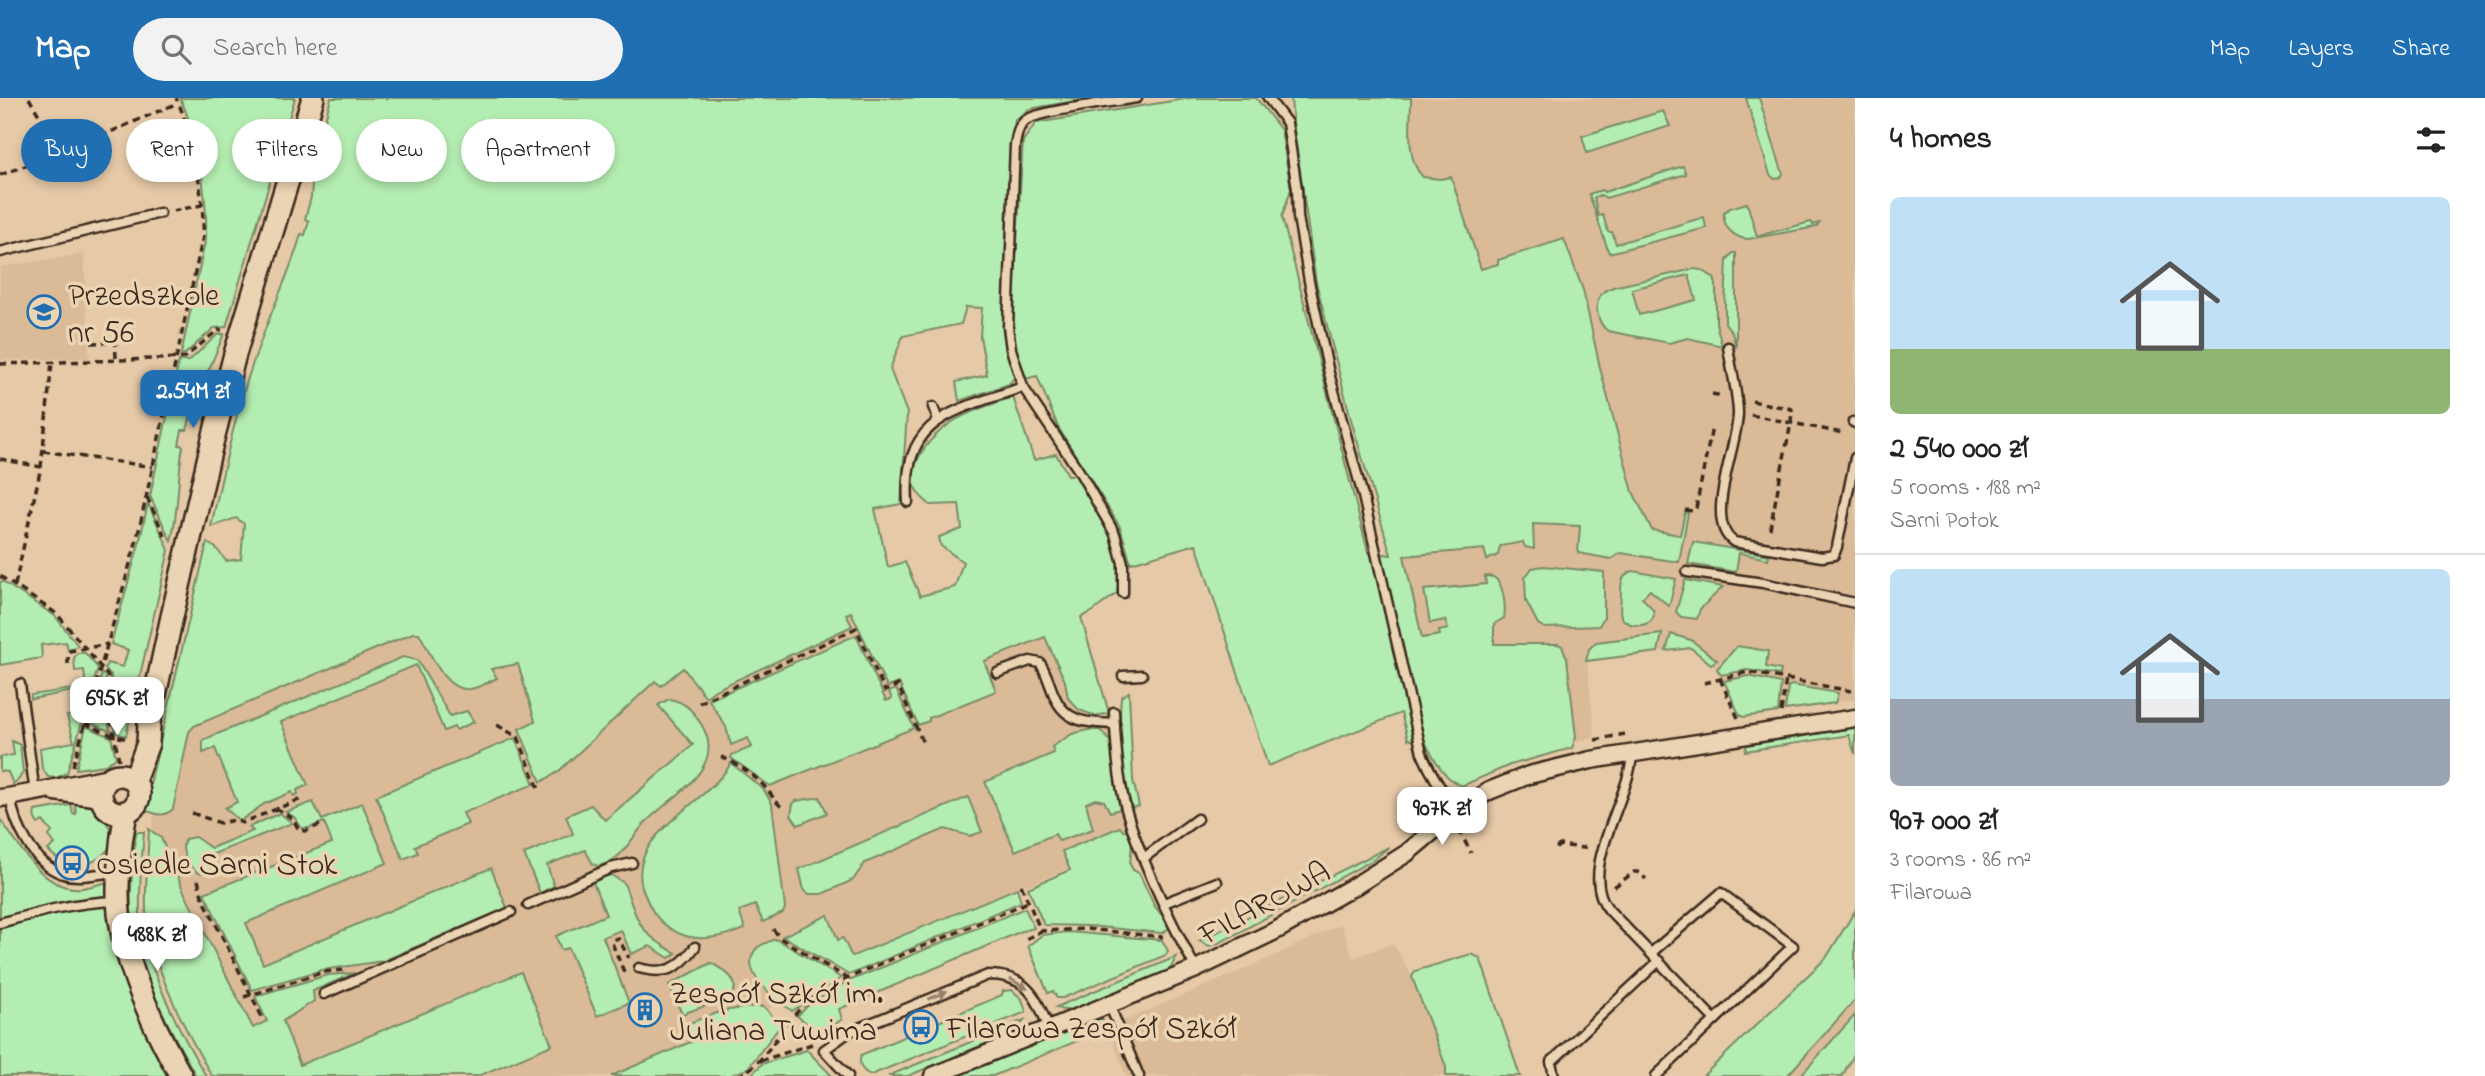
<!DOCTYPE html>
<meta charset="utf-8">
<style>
:root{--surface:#fff;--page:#f2f2f2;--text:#222;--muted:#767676;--line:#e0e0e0;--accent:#1f6fb2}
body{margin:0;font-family:"Indie Flower",sans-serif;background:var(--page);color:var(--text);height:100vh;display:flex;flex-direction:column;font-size:26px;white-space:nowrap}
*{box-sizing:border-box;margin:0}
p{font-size:23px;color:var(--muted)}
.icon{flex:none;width:38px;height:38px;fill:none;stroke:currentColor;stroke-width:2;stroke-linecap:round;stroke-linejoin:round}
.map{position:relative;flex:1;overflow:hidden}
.details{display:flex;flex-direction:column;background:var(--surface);width:630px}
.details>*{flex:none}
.banner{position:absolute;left:21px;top:21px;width:665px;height:63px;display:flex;gap:14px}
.price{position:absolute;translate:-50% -60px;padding:0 16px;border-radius:14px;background:#fff;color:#222;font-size:23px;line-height:46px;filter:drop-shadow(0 2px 4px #0008)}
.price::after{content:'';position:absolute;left:50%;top:42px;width:21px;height:16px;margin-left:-10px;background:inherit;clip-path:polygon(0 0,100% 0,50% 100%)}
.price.selected{background:var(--accent);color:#fff}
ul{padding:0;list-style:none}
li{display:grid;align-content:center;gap:14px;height:371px;padding:0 35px}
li+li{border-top:2px solid var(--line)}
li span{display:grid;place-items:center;height:217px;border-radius:10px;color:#555}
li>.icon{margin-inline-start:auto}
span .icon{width:126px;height:126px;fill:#fffc;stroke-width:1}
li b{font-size:30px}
h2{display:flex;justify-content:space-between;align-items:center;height:84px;padding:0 35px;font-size:30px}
.pill{padding:0 24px;border-radius:32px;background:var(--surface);box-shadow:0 4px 10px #0003;font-size:24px;line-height:63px}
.pill.selected{background:var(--accent);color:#fff}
header{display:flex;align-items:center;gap:42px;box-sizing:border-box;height:98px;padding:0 35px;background:var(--accent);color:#fff}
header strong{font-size:33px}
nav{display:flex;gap:38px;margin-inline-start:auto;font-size:24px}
.search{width:490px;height:63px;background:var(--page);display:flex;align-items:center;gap:18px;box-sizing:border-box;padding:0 24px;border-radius:38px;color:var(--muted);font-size:26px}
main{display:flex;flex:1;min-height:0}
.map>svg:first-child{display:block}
.built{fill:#dbba98}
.green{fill:#b4edb1;stroke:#788c68;stroke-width:2;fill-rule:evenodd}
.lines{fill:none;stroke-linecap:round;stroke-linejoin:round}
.service-casing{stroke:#3b2a1e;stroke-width:13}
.minor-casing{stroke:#3b2a1e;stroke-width:21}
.tertiary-casing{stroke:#3b2a1e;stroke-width:26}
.path{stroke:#3b2a1e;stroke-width:3.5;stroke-dasharray:7 5;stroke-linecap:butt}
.service{stroke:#ebd4b3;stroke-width:8}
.minor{stroke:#ebd4b3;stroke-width:16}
.tertiary{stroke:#ebd4b3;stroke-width:21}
.oneway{fill:#937f68}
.labels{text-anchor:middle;stroke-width:7;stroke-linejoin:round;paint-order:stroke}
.poi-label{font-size:32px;fill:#3b2a1e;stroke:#ebd4b3;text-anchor:start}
.street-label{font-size:32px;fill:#3b2a1e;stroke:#ebd4b3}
</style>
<header>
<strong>Map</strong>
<div class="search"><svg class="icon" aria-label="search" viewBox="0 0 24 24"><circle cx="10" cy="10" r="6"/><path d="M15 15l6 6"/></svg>Search here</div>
<nav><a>Map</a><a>Layers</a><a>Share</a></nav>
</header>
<main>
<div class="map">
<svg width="1855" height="978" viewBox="0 0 1855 978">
<rect width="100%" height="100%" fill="#e6c9a7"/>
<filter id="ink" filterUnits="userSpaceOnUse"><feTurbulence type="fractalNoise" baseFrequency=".0143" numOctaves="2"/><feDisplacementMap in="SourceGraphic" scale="14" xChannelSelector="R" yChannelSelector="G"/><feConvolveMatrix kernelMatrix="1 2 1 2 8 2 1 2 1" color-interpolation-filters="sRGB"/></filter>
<g filter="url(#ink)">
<!-- built -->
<g class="built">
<polygon points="1291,0 1855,0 1855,601 1743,619 1739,616 1718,572 1691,550 1587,563 1595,638 1566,647 1453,663 1352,325 1332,253 1316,184 1293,25"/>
<polygon points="84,156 89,260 0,262 0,169"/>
<polygon points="905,464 918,492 893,507 1081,518 1109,615 1116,691 1120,711 1132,745 1026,788 1025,786 1021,787 853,857 831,867 827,872 776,901 768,913 607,978 258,978 150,767 153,722 173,613 433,512 518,565 548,665 656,583 819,491"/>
<polygon points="1341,826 1353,860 1393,845 1412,879 1446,969 1446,978 1126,978 1108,930 1263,863"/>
<polygon points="1855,860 1855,962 1844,978 1751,978"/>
</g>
<!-- green -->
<g class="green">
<path d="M180,0H295L226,229L214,230L185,256L181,257L206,139C208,100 197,35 180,0Z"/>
<path d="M331,0H1091L1029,11L1015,22L1010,50L1005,230L1007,251L1015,279L1009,286L959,303L956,284L987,277L980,238L982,210L966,209L961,226L903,238L890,271L907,315L901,406L875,411L888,469L905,464L920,498L955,489L963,464L941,448L939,439L962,431L959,406L930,407C926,403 921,399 918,395C904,372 926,344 944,330C962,315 991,307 1013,299L1034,362L1056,356L1068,377H1075C1093,404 1117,433 1119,467C1120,476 1118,486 1117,495L1092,514L1081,519L1109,615L1096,618L1079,612L1068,600L1065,583L1045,539L984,563L996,593L929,620V623L918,627L899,585L887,589L851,514L846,516L852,528L715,592L706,599L683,570L661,588L655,583L558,674L541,684L519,631L535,623L518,566L491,571L497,580C488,584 479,590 470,591C444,595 430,553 419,535H413L194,628L189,634L173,711C162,721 156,715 144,712L207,445L216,450L226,463L241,461L244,426L236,420L211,429C225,364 239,299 263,237C276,201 291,173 301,136L305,137L309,123L305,121L311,99L314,62Z"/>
<path d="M1191,0H1256L1281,32L1291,91L1282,119L1368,454L1391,457L1352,325L1316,184L1293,25L1291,0H1411C1411,23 1405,62 1423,79L1440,81L1451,79L1481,171L1498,166V162L1564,141L1583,192L1601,274L1633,394L1652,432L1680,437L1685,414L1688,415L1679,464L1621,455L1611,461L1578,455L1580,428L1533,426L1534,451L1525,449L1523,444L1500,448L1498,457L1487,462L1484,451L1404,458L1422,540L1440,537L1439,533L1448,531L1445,522L1430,525L1424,492L1486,486L1485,478C1489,478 1493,478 1496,481C1504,488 1506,511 1504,520L1494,526V546H1558L1562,548L1567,560L1576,639L1572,650L1510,667L1462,688C1444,681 1435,662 1426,646L1408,641L1401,615L1268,668L1196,446L1131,465L1120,429L1058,329L1037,278L1025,281L1015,250L1012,228L1023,43L1036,25Z"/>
<polygon points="1746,0 1759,0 1783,76 1780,80 1775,81 1770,77"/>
<polygon points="1663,13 1670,28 1587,55 1582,38"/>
<polygon points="1683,68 1686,76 1606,100 1601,97 1594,100 1598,118 1603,117 1608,134 1612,134 1616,146 1704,119 1706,130 1609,155 1589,96 1602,92 1604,94"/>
<path d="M1747,105L1757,138L1811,124L1813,127L1819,125L1816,129L1748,141C1734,140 1722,129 1724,114L1730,110Z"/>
<polygon points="1733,155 1736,155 1736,250 1732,234 1725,225 1725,208 1727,162"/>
<path d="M1694,171L1702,172L1714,180L1716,187V225L1722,248L1688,240L1669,245L1608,233C1599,227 1594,211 1599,200C1601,194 1608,191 1613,189ZM1689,177L1696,202L1639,217L1632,191Z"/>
<path d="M218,236H224L193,309L187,332H182L179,347L183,348C177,380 179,412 171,443L150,398L179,263H189Z"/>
<polygon points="148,405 169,452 126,638 116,635 109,599 111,577 105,571 107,565 123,569 128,552 111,546 140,442"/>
<polygon points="1693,444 1769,457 1768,461 1739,455 1736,474 1688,466"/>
<polygon points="1543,468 1604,474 1604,519 1599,528 1545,530 1538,526 1526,503 1525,480 1532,470"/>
<path d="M1633,473L1676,481L1669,508L1650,492L1642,500C1645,503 1651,508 1653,512C1659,530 1627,532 1621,518C1619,513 1621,502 1621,496C1621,484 1621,478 1633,473Z"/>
<polygon points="1685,482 1723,489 1700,511 1697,521 1681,519 1676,514"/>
<polygon points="2,483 55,518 78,548 68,552 66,544 41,547 42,560 0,567 0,485"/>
<polygon points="1662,536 1658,554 1586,563 1589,551 1596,544"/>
<polygon points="1671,536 1691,542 1717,562 1711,566 1691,550 1666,553"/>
<polygon points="856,537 886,603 892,601 889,594 896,591 914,630 770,688 731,660 732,657 752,649 748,640 731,647 726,629 709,602"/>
<polygon points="1737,548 1768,553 1766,569 1781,572 1780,577 1747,572 1721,577 1717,571"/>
<polygon points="78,555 85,555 98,570 67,675 56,680 48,679 42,670 40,650 74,644 67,618 82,615 79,592 31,601 31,597 86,589 84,572 75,573 74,560"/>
<polygon points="403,559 417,562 450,618 467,613 474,624 456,632 454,629 444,633 416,567 281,624 308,687 297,692 298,696 294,698 292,694 264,706 240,723 225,710 237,704 215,650 203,655 203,642"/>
<polygon points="102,576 106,578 104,594 110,633 88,624"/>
<polygon points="1748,578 1781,585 1778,614 1743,619 1739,616 1724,583"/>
<polygon points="1791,587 1838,595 1835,605 1785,612 1788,589"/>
<path d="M1129,594L1133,682L1139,708L1132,710C1122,676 1118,634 1121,599Z"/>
<path d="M669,601C686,604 692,612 701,626C729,669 673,697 647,723C630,740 623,764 597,768L593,766L585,752L547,767L554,788L540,795L524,756L573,736L566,718L591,707L605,722L693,647L658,607Z"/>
<polygon points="86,628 111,639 116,660 105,667 76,671"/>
<polygon points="1855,630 1855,656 1849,637 1745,653 1747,647"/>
<polygon points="1088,632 1100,632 1111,644 1120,711 1110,714 1104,703 1095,701 1086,705 1093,731 1059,743 1055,736 1015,753 985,684 1054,655 1052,649 1072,636"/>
<polygon points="515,640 534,686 463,715 468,726 415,748 418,755 403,761 376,698"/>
<polygon points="12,643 20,647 23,674 19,681 13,686 8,674 0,673 0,659 14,657"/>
<path d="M731,665L764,692L772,706L785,810L783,815L763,824L755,807L739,813L745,831C717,841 689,847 664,826C654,818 649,807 644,795C621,737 707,708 731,665Z"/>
<polygon points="820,699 827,715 798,727 791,717 793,706 796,703"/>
<polygon points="968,699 982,734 970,738 945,731 865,765 853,782 822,796 809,796 804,792 799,771"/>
<path d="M91,700L110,730V749C93,771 67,773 48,752L55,746L49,738L52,734L43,723L38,726C35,722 33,718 35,713L71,707L73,716H76L75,706Z"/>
<polygon points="313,704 322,722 362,705 387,765 246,825 263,866 491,770 507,810 383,863 322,872 252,892 204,795 332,745 324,724 309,730 302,730 294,719 286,714"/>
<path d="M280,715L292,725L208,758L213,771L212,775H199C188,769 179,752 185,741L195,739L211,750L253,733L249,729Z"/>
<path d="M0,721C20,748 43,794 82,790C90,789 97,787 104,785L108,788C107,854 136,921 169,978H0Z"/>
<polygon points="1120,729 1123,733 1127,733 1132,745 1130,766 1133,772 1139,775 1154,807 1169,827 1168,831 1162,835 1089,828 1044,827 1028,790 1070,772 1062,753"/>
<path d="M149,731L161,740L185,796L253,930L267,923L255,898L328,877L355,875L313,893L314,903L283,923L300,967L521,874L552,947L478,978H212C187,936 148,861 146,812C145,785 148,758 149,731Z"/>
<path d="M136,734H144C142,760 139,788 140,814C141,860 182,938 206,978H196C169,930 135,870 131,814C129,788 134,760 136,734Z"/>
<polygon points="1389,749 1373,762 1219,845 1209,848 1199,843"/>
<path d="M611,777L624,785C638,823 637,834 676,855L669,860L650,848L631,856L621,832L603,839L629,905L597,918L568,850L561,852L556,838L606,817L592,782Z"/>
<polygon points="1017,790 1021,804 849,877 783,838 828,817 838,842 843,840 851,857 853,858"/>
<polygon points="1025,810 1034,830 1022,833 839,911 842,921 822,936 797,918 813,903 849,883"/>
<polygon points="1855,813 1855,902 1787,978 1703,978 1826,860"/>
<polygon points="1068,834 1162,842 1168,853 1166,857 1063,900 1057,900 1053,893 1048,895 1028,848 1042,837"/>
<path d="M775,841L780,843L841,880L792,913C778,903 737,874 756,851C760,846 769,844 775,841Z"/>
<polygon points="1471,856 1480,860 1520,978 1446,978 1446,969 1412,879 1415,873"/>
<polygon points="1176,859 1171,870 1165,875 1074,911 1062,912 1056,909"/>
<path d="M711,865C724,872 743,883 731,899L682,916L669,887Z"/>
<path d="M1012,892L1022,901L1026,914L871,977C862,974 858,966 861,957L1002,897L1003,893Z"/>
<polygon points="759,908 765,910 781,927 747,971 729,978 611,978 691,944 684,927 722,913"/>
<polygon points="1855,917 1855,955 1842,978 1800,978"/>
<polygon points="1098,921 1102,921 1108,930 993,978 957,978"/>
<polygon points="1024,922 1016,933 908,978 888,978"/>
<polygon points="807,952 832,978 746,978 752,976 762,966"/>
</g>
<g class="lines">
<defs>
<g id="service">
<path d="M1268,0L1287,25L1297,91L1298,119L1309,183L1329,275L1363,398L1422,655C1431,677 1442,694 1458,712"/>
<polyline points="0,154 160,115"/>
<path d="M1728,249C1731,270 1737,292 1738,314C1739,346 1702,423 1734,444L1822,459L1834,457L1837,449L1855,360"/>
<polyline points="933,309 938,322"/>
<polyline points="1853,324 1855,325"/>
<path d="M908,404C902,318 955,313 1023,289"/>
<polyline points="1687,474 1763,485 1855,505"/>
<path d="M1123,495V465L1115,436L1079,373L1023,289L1011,251L1008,229L1015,47C1017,37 1018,28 1026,22C1041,12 1115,4 1137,0"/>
<path d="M997,575L1030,563L1040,565C1047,575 1049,586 1054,597C1065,625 1088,625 1115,626"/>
<polyline points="1123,578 1142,577"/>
<polyline points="20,586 35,695"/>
<path d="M1114,614C1116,647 1118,680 1126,711C1141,764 1170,822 1196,871"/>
<path d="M1632,654C1632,699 1575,772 1609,812L1715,922"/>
<path d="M10,698C14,726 34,767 63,776C79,781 101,775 118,774"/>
<polyline points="1145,759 1197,721"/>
<polyline points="1164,805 1217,784"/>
<polyline points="528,807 611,770 632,765"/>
<path d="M0,825C38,814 76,804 116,803"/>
<polyline points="1651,855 1721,795 1793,848 1656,978"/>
<path d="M639,870C666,877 678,872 695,849"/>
<polyline points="324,896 511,814"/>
<polyline points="1109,906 1139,978"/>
<path d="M848,978L824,952L849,934L988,877C1027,877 1036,898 1049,931"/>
<polyline points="1554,978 1551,964 1659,863"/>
</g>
<g id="minor">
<polyline points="55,694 102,700"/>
<path d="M0,700C38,695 74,685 111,679"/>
<polyline points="933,978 1196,871 1277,832 1358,786 1407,755 1458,712 1489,693 1529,677 1591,662 1855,620"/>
</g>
<g id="tertiary">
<circle cx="120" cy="696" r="19"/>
<polyline points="134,683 148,645 149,625 171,523 212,345 235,256 313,0"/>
<path d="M126,714C120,745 115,791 120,822C129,877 154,930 181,978"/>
</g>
</defs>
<!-- service casing -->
<use href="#service" class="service-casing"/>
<!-- minor casing -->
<use href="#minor" class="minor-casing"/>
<!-- tertiary casing -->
<use href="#tertiary" class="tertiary-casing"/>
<!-- path -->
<g class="path">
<polyline points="29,0 61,55"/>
<polyline points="0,77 61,55 178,5"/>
<polyline points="173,113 202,107"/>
<polyline points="115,229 116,262"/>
<polyline points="91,245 115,244"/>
<polyline points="0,266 184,260 218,232 222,232"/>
<polyline points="1712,296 1723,298"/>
<polyline points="1752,303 1792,311 1791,325 1769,435"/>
<polyline points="1751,317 1843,335"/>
<polyline points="43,353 153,369"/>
<polyline points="0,361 41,369"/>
<polyline points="147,399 167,443"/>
<polyline points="1685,412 1693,413 1696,410 1712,329"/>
<polyline points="0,478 57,516 108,578 106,599 119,662"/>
<polyline points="15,487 41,369 52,264"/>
<polyline points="68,566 68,556 70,553 108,546"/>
<polyline points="1720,581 1738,620"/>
<polyline points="1704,585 1748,574 1851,593"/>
<polyline points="699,605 856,530 885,593 898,587 923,645"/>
<polyline points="1781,614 1786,581"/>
<polyline points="85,625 114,638 129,641"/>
<polyline points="497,627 518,639 539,691"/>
<polyline points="1595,642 1625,636"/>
<path d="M721,659C737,665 753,676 765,689C772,697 775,704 784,711"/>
<path d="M73,668L137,441L203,138C205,103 192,31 176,0"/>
<polyline points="1429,696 1426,697 1430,711"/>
<polyline points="276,710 293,721 299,732 306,733 322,726"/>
<polyline points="192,715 220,725 235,722 242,725 301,701"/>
<polyline points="1459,732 1471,755"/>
<polyline points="1556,750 1560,747 1583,750 1590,747"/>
<polyline points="198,782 202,798 263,921"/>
<polyline points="1021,787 1041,833 1087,831 1163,839"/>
<polyline points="1614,789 1634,774 1638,774 1646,781"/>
<polyline points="773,831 780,840 847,880"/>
<polyline points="1026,841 1041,833"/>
<polyline points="624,874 612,845 612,842 618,840 629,860"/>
<polyline points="244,899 324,874 343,872"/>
<polyline points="760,963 812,946"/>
<path d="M738,978C769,965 782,921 812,901C842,881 875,868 909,854C949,838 989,821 1028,804"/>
</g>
<!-- service -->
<use href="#service" class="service"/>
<!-- minor -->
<use href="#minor" class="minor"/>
<!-- tertiary -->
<use href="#tertiary" class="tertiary"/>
</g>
<!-- one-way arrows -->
<defs><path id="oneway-solid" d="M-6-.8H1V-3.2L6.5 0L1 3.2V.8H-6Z" transform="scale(1.75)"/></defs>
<g class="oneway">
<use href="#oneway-solid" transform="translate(1019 886) rotate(30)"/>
<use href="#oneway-solid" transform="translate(938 897) rotate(-24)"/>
</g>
</g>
<!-- icons -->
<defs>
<symbol id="school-ring" viewBox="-11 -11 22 22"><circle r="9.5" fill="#ebd4b3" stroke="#1f6fb2" stroke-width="1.5"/><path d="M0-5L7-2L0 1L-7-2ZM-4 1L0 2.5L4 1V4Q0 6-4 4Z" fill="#1f6fb2"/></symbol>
<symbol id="bus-ring" viewBox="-11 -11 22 22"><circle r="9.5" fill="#ebd4b3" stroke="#1f6fb2" stroke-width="1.5"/><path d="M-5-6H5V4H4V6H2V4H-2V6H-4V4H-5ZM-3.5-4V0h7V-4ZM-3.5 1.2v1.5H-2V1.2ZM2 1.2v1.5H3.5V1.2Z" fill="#1f6fb2"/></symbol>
<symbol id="building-ring" viewBox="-11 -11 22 22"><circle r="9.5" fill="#ebd4b3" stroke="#1f6fb2" stroke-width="1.5"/><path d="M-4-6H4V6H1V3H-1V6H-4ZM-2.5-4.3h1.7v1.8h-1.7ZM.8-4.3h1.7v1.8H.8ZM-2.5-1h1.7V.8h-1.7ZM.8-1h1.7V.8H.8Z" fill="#1f6fb2"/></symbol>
</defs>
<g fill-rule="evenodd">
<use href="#school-ring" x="25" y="195" width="38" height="38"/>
<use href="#bus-ring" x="53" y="746" width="38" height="38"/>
<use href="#building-ring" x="626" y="893" width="38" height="38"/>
<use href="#bus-ring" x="902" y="910" width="38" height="38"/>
</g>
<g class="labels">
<!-- poi labels -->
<g class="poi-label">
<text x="68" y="207">Przedszkole<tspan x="68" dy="37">nr 56</tspan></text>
<text x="96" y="776">Osiedle Sarni Stok</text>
<text x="670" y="905">Zespół Szkół im.<tspan x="670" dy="37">Juliana Tuwima</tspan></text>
<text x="946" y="940">Filarowa Zespół Szkół</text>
</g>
<!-- street labels -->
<g class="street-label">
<text transform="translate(1264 804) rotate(-28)" y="11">FILAROWA</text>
</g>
</g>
</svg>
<b class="price selected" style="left:193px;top:332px">2.54M zł</b>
<b class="price" style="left:117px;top:639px">695K zł</b>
<b class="price" style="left:1442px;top:749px">907K zł</b>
<b class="price" style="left:157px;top:875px">488K zł</b>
<div class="banner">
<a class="pill selected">Buy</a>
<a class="pill">Rent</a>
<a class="pill">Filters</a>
<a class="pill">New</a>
<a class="pill">Apartment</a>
</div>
</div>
<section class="details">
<h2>4 homes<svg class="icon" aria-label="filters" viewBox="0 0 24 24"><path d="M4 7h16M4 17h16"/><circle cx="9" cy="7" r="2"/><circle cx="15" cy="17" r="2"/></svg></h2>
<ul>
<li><span style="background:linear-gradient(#bfe0f5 70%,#8fb573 0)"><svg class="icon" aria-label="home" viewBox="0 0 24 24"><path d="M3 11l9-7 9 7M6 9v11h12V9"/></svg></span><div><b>2 540 000 zł</b><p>5 rooms · 188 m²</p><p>Sarni Potok</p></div></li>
<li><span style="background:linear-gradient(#bfe0f5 60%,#9aa5b1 0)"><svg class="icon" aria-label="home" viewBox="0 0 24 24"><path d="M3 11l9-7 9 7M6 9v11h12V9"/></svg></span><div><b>907 000 zł</b><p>3 rooms · 86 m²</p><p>Filarowa</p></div></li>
</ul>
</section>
</main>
